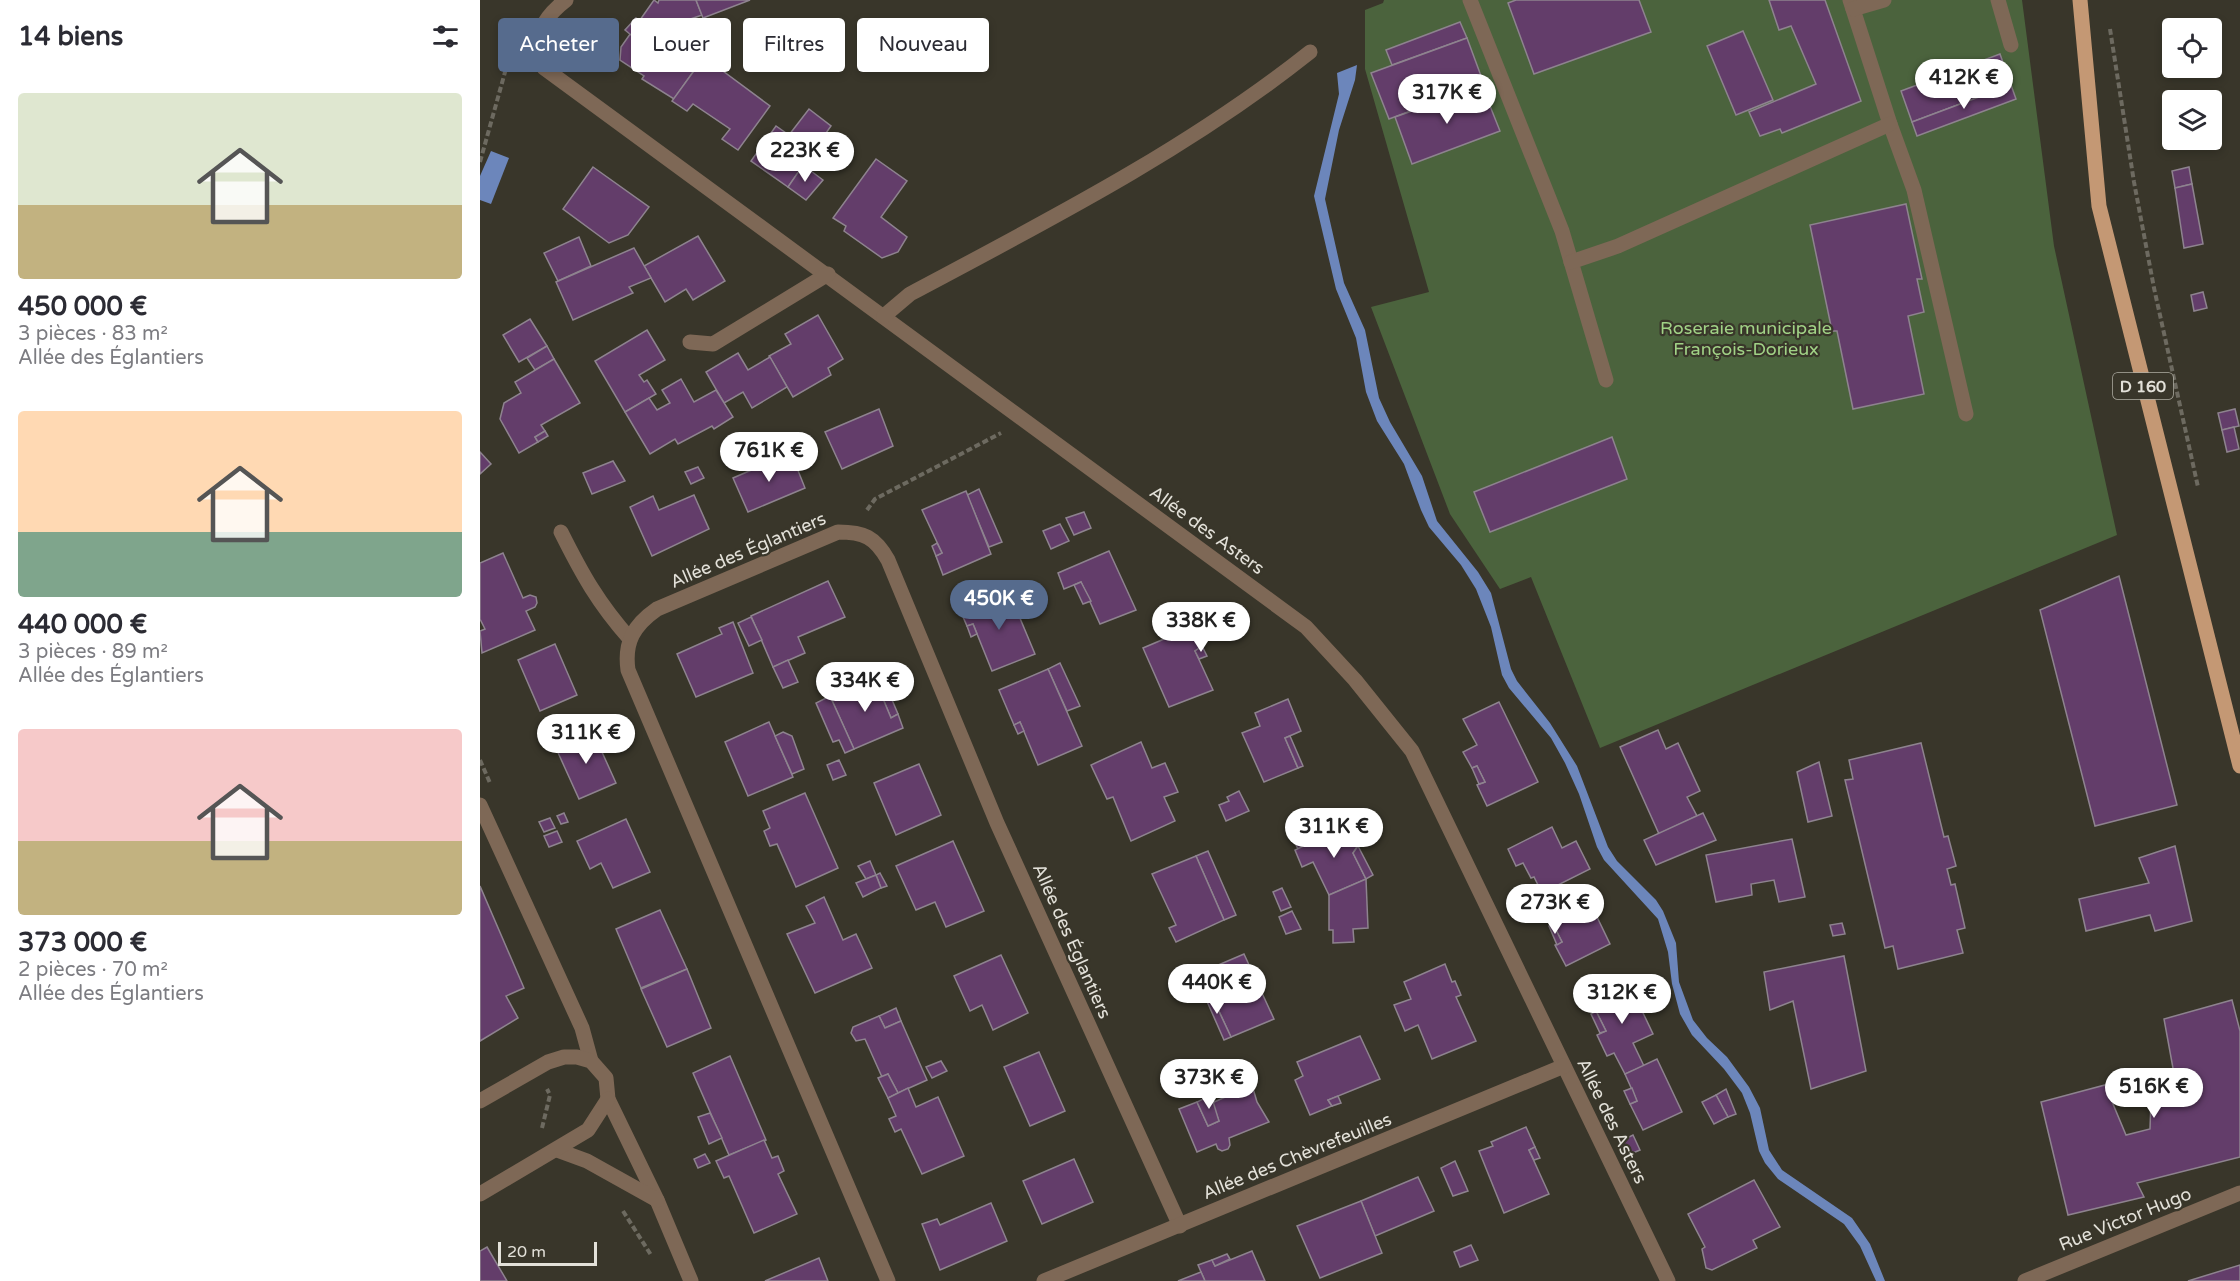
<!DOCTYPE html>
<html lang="fr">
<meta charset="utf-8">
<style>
:root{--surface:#fff;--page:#f2f2f3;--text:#2b2b33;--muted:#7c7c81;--accent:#566b8d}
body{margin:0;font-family:"Varela Round",sans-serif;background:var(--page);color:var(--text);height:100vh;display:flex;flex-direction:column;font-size:22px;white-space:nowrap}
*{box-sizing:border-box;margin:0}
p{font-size:20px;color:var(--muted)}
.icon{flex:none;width:33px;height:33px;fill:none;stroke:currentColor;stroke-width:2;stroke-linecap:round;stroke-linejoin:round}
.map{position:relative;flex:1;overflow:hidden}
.sheet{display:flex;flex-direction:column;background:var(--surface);width:480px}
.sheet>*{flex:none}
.hud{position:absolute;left:18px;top:18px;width:570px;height:54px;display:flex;gap:12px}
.fabs{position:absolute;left:1682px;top:18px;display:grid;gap:12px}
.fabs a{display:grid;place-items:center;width:60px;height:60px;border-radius:6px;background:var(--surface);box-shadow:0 3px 9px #0003;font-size:30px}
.scale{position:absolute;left:18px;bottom:15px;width:99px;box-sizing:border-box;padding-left:6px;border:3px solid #e3e1d9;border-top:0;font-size:16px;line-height:21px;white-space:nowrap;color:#e3e1d9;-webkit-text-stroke:4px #39362a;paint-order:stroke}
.price{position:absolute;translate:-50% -51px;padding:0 14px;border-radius:21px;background:#fff;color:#222;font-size:20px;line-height:39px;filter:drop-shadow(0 2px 3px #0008)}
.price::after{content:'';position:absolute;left:50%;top:36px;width:18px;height:14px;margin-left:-9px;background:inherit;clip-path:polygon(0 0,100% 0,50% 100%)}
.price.on{background:var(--accent);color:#fff}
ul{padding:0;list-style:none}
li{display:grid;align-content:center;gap:12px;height:318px;padding:0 18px}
li span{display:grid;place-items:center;height:186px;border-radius:6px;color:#555}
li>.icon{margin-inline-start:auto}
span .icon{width:108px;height:108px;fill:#fffc;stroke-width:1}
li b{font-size:26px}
h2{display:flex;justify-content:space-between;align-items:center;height:72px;padding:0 18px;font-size:26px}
.tag{padding:0 21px;border-radius:6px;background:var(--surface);box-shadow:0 3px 9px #0003;font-size:21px;line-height:54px}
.tag.on{background:var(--accent);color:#fff}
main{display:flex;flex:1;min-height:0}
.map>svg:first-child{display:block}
.green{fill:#4b633d}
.water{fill:#6c86bb}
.building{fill:#633d6a;stroke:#8e838f;stroke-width:1.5}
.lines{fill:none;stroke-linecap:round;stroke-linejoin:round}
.path{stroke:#6d6a60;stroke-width:4;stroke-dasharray:6 3;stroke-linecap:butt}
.minor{stroke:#7e6856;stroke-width:15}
.major{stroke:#c49874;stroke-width:15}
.labels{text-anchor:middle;stroke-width:4.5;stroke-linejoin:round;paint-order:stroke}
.shield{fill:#39362a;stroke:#b0aea4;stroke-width:1.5}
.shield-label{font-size:16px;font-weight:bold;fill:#e3e1d9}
.park-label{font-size:18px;fill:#a1d286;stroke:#39362a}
.street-label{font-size:18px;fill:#e3e1d9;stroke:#39362a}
</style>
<main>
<section class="sheet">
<h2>14 biens<svg class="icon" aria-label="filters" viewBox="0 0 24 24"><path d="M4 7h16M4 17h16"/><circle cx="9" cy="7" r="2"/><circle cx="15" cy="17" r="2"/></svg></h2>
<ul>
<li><span style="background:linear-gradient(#dfe7d0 60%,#c2b280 0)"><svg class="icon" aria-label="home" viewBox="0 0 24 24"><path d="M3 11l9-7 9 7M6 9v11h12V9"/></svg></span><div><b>450 000 €</b><p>3 pièces · 83 m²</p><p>Allée des Églantiers</p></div></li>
<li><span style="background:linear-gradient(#ffd9b3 65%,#7fa58c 0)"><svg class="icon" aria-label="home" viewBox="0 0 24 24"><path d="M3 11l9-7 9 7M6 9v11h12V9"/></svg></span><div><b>440 000 €</b><p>3 pièces · 89 m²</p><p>Allée des Églantiers</p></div></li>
<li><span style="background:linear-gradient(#f6c9c9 60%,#c2b280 0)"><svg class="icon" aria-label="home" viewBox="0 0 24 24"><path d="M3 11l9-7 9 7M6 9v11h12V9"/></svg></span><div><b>373 000 €</b><p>2 pièces · 70 m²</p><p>Allée des Églantiers</p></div></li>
</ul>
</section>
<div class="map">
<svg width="1760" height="1281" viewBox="0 0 1760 1281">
<rect width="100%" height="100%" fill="#39362a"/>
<!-- green -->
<polygon class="green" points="904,0 1542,0 1574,246 1637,535 1120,748 1051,577 1020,589 970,514 891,307 949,292 885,69 885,10 903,3"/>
<!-- water -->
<g class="water">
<polygon points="877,65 875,80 859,130 845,199 864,283 885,330 899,398 910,422 942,476 957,521 998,572 1011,593 1031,669 1037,681 1070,723 1097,766 1128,847 1137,861 1176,900 1183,911 1196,943 1199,982 1213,1020 1227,1038 1247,1057 1269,1087 1280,1108 1289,1150 1302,1170 1372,1218 1390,1244 1405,1281 1396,1281 1380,1246 1364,1224 1298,1179 1285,1163 1279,1151 1270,1113 1262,1093 1244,1069 1212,1035 1200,1014 1192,984 1188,952 1178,919 1124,860 1117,847 1099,794 1085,763 1071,738 1029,688 1022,675 1011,627 996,589 981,565 949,527 941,510 924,464 897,421 886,392 876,338 856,289 834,196 859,94 857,73"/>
<polygon points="11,151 29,158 11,204 0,200 0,176"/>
</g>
<!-- building -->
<g class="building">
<polygon points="174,0 178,3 179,0 216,0 222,15 205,21 183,49 205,62 203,64 213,72 194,99 162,79 164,76 140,60 141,47"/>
<polygon points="216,0 270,0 223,18"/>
<polygon points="1036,0 1159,0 1171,32 1054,74 1028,3"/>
<polygon points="1289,0 1345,0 1381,101 1302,133 1300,129 1280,136 1269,112 1336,84 1311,26 1299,30"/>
<polygon points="156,18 160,21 151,35 145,30"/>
<polygon points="980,22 987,38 912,65 906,50"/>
<polygon points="1263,31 1293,100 1256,115 1227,46"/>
<polygon points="987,38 1004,84 909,119 891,73"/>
<polygon points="1520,54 1531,85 1432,122 1421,91"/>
<polygon points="224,57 290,106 258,150 242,139 250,129 213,104 207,111 192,101"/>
<polygon points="1531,85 1536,99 1437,136 1432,122"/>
<polygon points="1002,86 1020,131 932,164 915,117"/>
<polygon points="329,109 351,126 308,187 271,161 296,126 309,135"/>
<polygon points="396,159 427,181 401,217 427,237 418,252 402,258 364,231 366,226 353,218"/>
<polygon points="323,165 343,180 326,200 308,187"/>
<polygon points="113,167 169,207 148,235 129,243 83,209"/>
<polygon points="1709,167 1712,184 1695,188 1692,171"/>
<polygon points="1712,184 1723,244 1704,248 1695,188"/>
<polygon points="1426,204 1442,279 1437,279 1444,312 1428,316 1444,394 1373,409 1357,331 1352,331 1330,225"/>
<polygon points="218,236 245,281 213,300 206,289 185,302 164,266"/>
<polygon points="99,237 111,266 78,281 64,253"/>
<polygon points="154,248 171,278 149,287 153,293 93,320 76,282"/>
<polygon points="1723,292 1727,308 1714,311 1711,295"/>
<polygon points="338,315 363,359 348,368 351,375 313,397 289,356 311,344 305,334"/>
<polygon points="50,319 67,346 39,362 23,335"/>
<polygon points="167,330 185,360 159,375 164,382 167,380 176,394 145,412 115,361"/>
<polygon points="67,346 74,359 55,370 47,358"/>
<polygon points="258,353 268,370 290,357 307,387 272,408 263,392 244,403 226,372"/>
<polygon points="74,359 100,403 61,425 65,431 55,437 58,442 39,453 20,419 24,403 41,393 35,382"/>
<polygon points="201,379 214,402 236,390 253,417 234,429 232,426 198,444 195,439 170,454 145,412 169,398 177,410 190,403 182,390"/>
<polygon points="399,409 413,446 362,469 345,432"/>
<polygon points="1755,409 1759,426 1742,430 1738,413"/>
<polygon points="1754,427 1759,449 1747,452 1742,430"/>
<polygon points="65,431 68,436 58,442 55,437"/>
<polygon points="1132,437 1147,479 1010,532 994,492"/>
<polygon points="308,445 311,453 288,463 284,455"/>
<polygon points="0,452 11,464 0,474"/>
<polygon points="311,453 325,488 268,512 253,478"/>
<polygon points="133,461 145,481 112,494 103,473"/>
<polygon points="218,467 224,478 211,484 205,472"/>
<polygon points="499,489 522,542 509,547 487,495"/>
<polygon points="486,491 511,554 463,575 456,556 462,553 442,510"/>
<polygon points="214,495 229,529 172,556 150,507 173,496 179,510"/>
<polygon points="604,512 611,528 594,535 586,518"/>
<polygon points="580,524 589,541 571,549 563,531"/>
<polygon points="457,543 462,553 456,556 452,546"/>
<polygon points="629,551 656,610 620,624 601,582 584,589 578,573"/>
<polygon points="23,553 43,598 50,595 56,597 57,603 55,607 46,611 55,630 2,653 0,631 5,629 0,619 0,563"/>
<polygon points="1639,576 1697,805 1615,826 1560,610"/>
<polygon points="348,581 365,617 318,637 325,653 293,667 271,616"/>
<polygon points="601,582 611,601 603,604 594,585"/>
<polygon points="529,592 555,654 512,671 493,624 487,626 480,610 514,595 516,599"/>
<polygon points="271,617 282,640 269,646 258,623"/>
<polygon points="253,622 273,673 216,697 197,654 242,634 239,628"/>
<polygon points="493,624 497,634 491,637 487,626"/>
<polygon points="710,628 720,649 715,651 733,690 689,707 663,648"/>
<polygon points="75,644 97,695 60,711 38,660"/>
<polygon points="722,646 727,656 719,659 715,651"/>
<polygon points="308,660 318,682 303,688 293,667"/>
<polygon points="580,663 600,706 587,711 568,669"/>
<polygon points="568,669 602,746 558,765 540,722 534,725 519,690"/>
<polygon points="401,674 418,714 411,718 394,677"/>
<polygon points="394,677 411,718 418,714 423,728 374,749 350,696"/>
<polygon points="350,696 374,749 365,753 359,740 353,742 336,703"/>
<polygon points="808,699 821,731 805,738 818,768 784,782 762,733 780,726 775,713"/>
<polygon points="1019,702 1058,782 1007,806 997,785 1005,782 997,766 992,768 983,752 997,745 983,719"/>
<polygon points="289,722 313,777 268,796 245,742"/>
<polygon points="540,722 544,731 538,734 534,725"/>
<polygon points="112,730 136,783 99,799 75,746"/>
<polygon points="1178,730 1186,749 1198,743 1220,791 1207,797 1217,816 1179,834 1140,747"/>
<polygon points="303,732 312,736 324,769 312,774 295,736"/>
<polygon points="810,736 823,766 818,768 805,738"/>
<polygon points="661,742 672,768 685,763 698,792 684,797 695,821 651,841 633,797 627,799 611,765"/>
<polygon points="1441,743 1464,837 1468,836 1476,866 1467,869 1471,885 1475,884 1485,928 1477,930 1483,953 1418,969 1413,946 1405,948 1365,780 1373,779 1369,760"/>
<polygon points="359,760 366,775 353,780 347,765"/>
<polygon points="1339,762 1352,816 1328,822 1317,772"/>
<polygon points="439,764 461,815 416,835 394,783"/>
<polygon points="997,766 1005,782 999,784 992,768"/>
<polygon points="759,791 769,811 746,821 739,805 749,801 747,797"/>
<polygon points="325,793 358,868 316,887 297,844 290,846 284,831 290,828 283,811"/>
<polygon points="84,813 88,822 81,824 77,816"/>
<polygon points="1223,813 1236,840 1176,865 1164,840"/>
<polygon points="70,818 75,828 64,832 59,822"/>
<polygon points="146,819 170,872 133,888 121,863 110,869 97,841"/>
<polygon points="840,823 847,836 818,849 811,835"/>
<polygon points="866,826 875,830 880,837 880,842 873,853 886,879 849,895 833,862 822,867 815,850"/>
<polygon points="1072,827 1082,848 1096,841 1110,869 1062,893 1054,877 1051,878 1043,863 1036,866 1028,849"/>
<polygon points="77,831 82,842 69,847 64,836"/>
<polygon points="1312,839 1325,897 1299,902 1294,880 1271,884 1272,895 1236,902 1226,855"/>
<polygon points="473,841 504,911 466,927 455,902 436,910 416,866"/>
<polygon points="878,846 893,875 886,879 873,853"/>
<polygon points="1695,846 1712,921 1675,931 1670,915 1606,931 1599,899 1669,883 1659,858"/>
<polygon points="728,851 756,915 744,920 716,856"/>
<polygon points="716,856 744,920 696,942 689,928 696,925 672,874"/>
<polygon points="390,861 396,875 386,879 378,866"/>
<polygon points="400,873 407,886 401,888 396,875"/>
<polygon points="396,875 401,888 383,897 376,883"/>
<polygon points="886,879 888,928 873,929 874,942 853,943 853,930 849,930 849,895"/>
<polygon points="0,886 44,988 26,996 38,1018 0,1041"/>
<polygon points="802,888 811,907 801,911 793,892"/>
<polygon points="1104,890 1130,944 1086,966 1075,945 1082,942 1065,909"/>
<polygon points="344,897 363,940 376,934 392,968 335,993 307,934 335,923 326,906"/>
<polygon points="180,910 207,969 161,988 136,929"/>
<polygon points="812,911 821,929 806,934 799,917"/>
<polygon points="1362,923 1365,934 1353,936 1350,925"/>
<polygon points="1073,924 1082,942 1077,945 1069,926"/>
<polygon points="764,954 794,1019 751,1037 728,988 722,990 715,975"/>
<polygon points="521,955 548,1013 513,1030 502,1005 490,1011 474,976"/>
<polygon points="1364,956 1386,1071 1331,1089 1313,1001 1290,1010 1284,972"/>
<polygon points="965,964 972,982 975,981 981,995 976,997 996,1041 952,1059 938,1025 925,1031 914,1005 931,999 924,982"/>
<polygon points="207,969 231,1028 187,1047 161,989"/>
<polygon points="1147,979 1173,1034 1153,1043 1164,1066 1145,1074 1134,1053 1127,1056 1117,1035 1126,1031 1116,1011 1121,1008 1113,996"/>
<polygon points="728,988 751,1037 744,1040 722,990"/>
<polygon points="1752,1000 1760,1031 1760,1157 1657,1183 1664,1197 1588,1215 1561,1102 1625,1085 1646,1135 1670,1129 1671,1099 1699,1101 1684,1019"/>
<polygon points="416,1008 421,1021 405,1028 399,1016"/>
<polygon points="1116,1011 1126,1031 1120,1033 1111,1014"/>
<polygon points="399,1016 405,1028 421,1021 447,1080 418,1093 408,1074 402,1077 385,1039 376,1041 371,1033 373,1027"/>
<polygon points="880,1036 900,1079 848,1100 852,1106 830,1115 815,1080 823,1076 817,1062"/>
<polygon points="559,1052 585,1111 550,1126 524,1067"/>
<polygon points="250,1056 286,1140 249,1155 213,1073"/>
<polygon points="1177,1059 1202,1112 1163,1130 1150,1104 1157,1101 1145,1074"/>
<polygon points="461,1061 467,1071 452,1078 446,1067"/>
<polygon points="408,1074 418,1093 408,1098 398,1078"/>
<polygon points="772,1085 777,1102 789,1122 749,1138 750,1145 748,1149 742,1151 738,1149 736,1144 717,1152 699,1109 717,1102 728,1126 739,1121 732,1103"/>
<polygon points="428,1088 436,1107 458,1097 484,1156 442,1174 421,1129 415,1132 409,1119 416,1116 408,1098"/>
<polygon points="1152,1088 1157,1101 1150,1104 1144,1091"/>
<polygon points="1246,1089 1256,1114 1248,1117 1236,1095"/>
<polygon points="731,1095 739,1121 728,1126 717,1102"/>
<polygon points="1236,1095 1248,1117 1234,1124 1222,1102"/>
<polygon points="858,1096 861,1103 852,1106 848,1100"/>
<polygon points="230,1113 242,1138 229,1144 218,1117"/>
<polygon points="1046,1127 1055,1147 1049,1150 1069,1194 1024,1213 999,1151 1013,1146 1011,1142"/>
<polygon points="1153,1135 1160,1150 1148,1155 1141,1141"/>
<polygon points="284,1140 292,1158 298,1156 304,1171 298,1174 317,1214 274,1233 249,1176 244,1178 236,1161"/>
<polygon points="1055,1147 1060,1158 1054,1160 1049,1150"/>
<polygon points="225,1154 230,1163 218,1168 214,1159"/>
<polygon points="594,1159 613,1202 562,1224 543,1181"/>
<polygon points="975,1161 988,1191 973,1196 961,1168"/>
<polygon points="938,1177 954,1211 895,1236 881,1201"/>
<polygon points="1274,1180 1300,1227 1273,1240 1277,1248 1232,1270 1226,1268 1222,1249 1225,1247 1208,1214"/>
<polygon points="881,1201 902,1253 840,1278 817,1226"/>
<polygon points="511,1203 527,1241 460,1270 442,1224 457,1219 460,1225"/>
<polygon points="991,1245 998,1260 980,1267 974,1252"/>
<polygon points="7,1247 27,1281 0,1281 0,1251"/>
<polygon points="772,1251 785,1281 725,1281 718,1265 732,1260 735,1266"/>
<polygon points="747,1254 750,1259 735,1266 732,1260"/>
<polygon points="339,1258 348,1281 285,1281"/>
<polygon points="1760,1265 1760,1281 1708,1281"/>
<polygon points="721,1272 725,1281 698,1281"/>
</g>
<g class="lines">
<!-- path -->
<g class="path">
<polyline points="1630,29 1654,182 1674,288 1718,487"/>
<polyline points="0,162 32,47"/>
<polyline points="387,510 395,499 521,433"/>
<polyline points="0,760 10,783"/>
<polyline points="62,1128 70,1095 67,1089"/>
<polyline points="143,1211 171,1255"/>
</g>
<!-- minor -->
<g class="minor">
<path d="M86,0C64,17 48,41 64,68L826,627L875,680L932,751L1188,1281"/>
<polyline points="990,0 1082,231 1126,380"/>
<polyline points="1370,0 1410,124 1434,190 1486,414"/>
<polyline points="1518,0 1531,45"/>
<polyline points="1373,9 1404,0"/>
<polyline points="1091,262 1138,246 1410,124"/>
<path d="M404,316L430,294C567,221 708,149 830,52"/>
<polyline points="210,342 233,344 348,274"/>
<path d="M81,532C102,574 118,603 150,639"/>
<polyline points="0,805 102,1028 111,1061"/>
<polyline points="0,1101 68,1062 84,1057 97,1057 111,1061 126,1078 128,1099 177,1200 211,1281"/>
<polyline points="77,1150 107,1161 177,1200"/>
<polyline points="0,1194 108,1130 128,1099"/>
<path d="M408,1281L148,670C144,642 154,625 177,609L358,532C384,532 395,537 408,560L517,823L700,1226"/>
<polyline points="564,1281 1084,1066"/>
<polyline points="1545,1281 1760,1193"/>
</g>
<!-- major -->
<polyline class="major" points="1600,0 1619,206 1760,766"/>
</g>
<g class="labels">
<!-- shield labels -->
<rect class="shield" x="1633" y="373" width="60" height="26" rx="4.5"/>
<g class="shield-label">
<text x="1663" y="392">D 160</text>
</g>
<!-- park labels -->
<g class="park-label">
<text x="1266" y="334">Roseraie municipale<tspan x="1266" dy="21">François-Dorieux</tspan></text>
</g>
<!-- street labels -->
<g class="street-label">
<text transform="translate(727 530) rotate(36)" y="6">Allée des Asters</text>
<text transform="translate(268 550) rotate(-23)" y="6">Allée des Églantiers</text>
<text transform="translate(592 941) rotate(66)" y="6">Allée des Églantiers</text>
<text transform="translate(1132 1121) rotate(64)" y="6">Allée des Asters</text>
<text transform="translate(817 1156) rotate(-22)" y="6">Allée des Chèvrefeuilles</text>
<text transform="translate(1645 1219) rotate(-22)" y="6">Rue Victor Hugo</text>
</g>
</g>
</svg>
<div class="fabs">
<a><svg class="icon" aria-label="locate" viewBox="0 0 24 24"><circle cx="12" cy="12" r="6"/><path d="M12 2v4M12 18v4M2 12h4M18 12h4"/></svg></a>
<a><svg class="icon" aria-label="layers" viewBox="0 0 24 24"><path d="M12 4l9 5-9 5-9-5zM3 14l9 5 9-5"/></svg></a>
</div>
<div class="scale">20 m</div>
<b class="price" style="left:1484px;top:110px">412K €</b>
<b class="price" style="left:967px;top:125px">317K €</b>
<b class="price" style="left:325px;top:183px">223K €</b>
<b class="price" style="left:289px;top:483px">761K €</b>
<b class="price on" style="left:519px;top:631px">450K €</b>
<b class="price" style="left:721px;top:653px">338K €</b>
<b class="price" style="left:385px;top:713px">334K €</b>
<b class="price" style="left:106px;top:765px">311K €</b>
<b class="price" style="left:854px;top:859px">311K €</b>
<b class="price" style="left:1075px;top:935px">273K €</b>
<b class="price" style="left:737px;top:1015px">440K €</b>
<b class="price" style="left:1142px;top:1025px">312K €</b>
<b class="price" style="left:729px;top:1110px">373K €</b>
<b class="price" style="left:1674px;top:1119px">516K €</b>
<div class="hud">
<a class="tag on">Acheter</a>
<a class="tag">Louer</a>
<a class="tag">Filtres</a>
<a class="tag">Nouveau</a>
</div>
</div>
</main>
